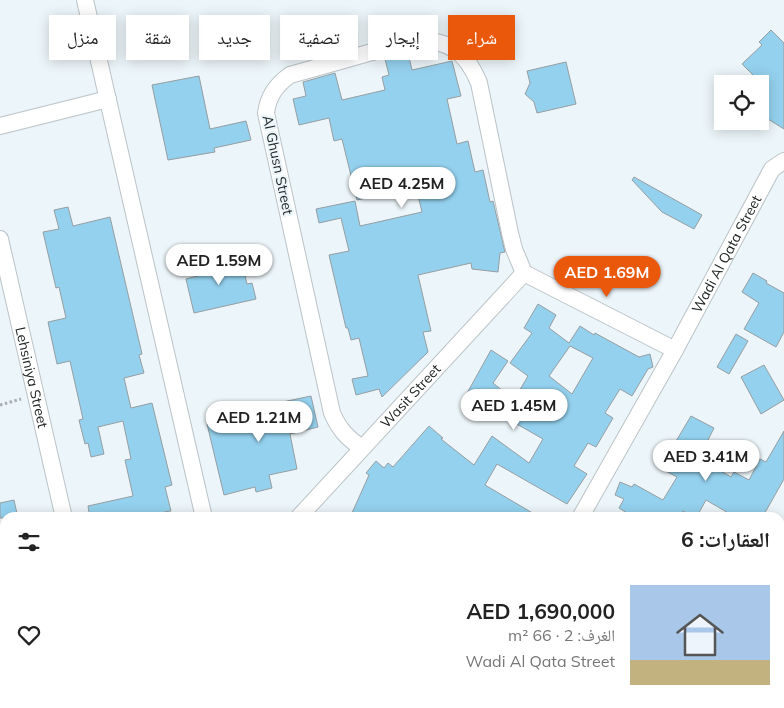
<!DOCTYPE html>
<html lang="ar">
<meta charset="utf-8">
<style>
:root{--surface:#fff;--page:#f6f6f6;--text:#222;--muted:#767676;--accent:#ea580c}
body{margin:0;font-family:Mulish,"Noto Naskh Arabic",sans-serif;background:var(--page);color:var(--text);direction:rtl;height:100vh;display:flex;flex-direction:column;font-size:19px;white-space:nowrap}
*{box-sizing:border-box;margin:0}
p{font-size:16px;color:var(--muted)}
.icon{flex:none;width:28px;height:28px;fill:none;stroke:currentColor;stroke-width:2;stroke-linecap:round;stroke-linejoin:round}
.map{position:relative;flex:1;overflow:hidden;direction:ltr}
.side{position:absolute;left:0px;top:512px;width:785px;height:196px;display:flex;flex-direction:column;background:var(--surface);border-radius:15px 15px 0 0;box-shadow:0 2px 12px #0003;direction:rtl}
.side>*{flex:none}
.banner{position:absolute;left:15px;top:15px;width:500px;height:45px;direction:rtl;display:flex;gap:10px}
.tools{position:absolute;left:714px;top:75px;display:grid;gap:10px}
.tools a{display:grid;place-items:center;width:55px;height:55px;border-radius:0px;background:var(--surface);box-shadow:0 2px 12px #0003;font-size:25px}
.price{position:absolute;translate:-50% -42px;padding:0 11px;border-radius:18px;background:#fff;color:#222;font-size:16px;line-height:32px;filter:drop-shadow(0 1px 2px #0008)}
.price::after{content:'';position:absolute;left:50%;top:30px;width:15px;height:11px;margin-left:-8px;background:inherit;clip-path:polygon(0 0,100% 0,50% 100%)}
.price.current{background:var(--accent);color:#fff}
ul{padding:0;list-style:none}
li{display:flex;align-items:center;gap:15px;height:125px;padding:0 15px}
li span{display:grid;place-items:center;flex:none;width:140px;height:100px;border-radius:0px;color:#555}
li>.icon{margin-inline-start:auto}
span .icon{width:60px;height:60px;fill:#fffc;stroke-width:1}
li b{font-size:21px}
h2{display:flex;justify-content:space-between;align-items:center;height:60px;padding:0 15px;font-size:21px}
.pill{padding:0 18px;border-radius:0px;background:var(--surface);box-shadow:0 2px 12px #0003;font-size:18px;line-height:45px}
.pill.current{background:var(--accent);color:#fff}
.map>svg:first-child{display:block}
.building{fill:#94d1ee;stroke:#969ea2;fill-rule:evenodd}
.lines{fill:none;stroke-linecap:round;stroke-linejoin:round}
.street-casing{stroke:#bbc3c7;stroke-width:18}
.path{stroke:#a8afb2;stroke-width:3;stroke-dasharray:2.5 2.5;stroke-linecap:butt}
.street{stroke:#fff;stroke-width:16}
.labels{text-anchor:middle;stroke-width:4.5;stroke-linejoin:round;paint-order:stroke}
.street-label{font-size:14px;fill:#222526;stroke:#ecf5f9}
</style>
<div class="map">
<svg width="784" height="708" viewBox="0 0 784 708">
<rect width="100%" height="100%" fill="#ecf5f9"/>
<!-- building -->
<g class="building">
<polygon points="771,30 784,43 784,129 760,114 760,82 742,64 762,45 759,42"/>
<polygon points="408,53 412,70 452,61 461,96 447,99 457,144 468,141 475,172 483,170 490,202 493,201 505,252 500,253 498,272 472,269 471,263 418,275 431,331 423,332 428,352 382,397 379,389 356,395 352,379 368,376 359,338 351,340 348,328 346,328 329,255 349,251 341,218 319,223 316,209 355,201 360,226 422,212 416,187 357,200 342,139 334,141 329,118 299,125 293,99 306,96 303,82 335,73 342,100 385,90 382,77 389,75 385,59"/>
<polygon points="566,62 576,104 537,113 534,102 525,94 530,83 527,71"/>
<polygon points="199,76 210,129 246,121 251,140 214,148 215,152 168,160 152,85"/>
<polygon points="634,177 702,215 694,229 662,212 632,180"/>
<polygon points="68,207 73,226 110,217 142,354 139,355 144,373 124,378 131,408 152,403 172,485 165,487 171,511 164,512 166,518 90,518 88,506 133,496 125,460 131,459 123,421 98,427 104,454 91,457 88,443 85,444 79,420 83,419 70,361 57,364 48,322 66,318 59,287 56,288 43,232 59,229 54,210"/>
<polygon points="236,256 240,272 244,271 247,284 252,283 256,299 194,313 186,279 205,274 202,261 217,257 218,260"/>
<polygon points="753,273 767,281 766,283 784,293 784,332 776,347 744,329 759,303 742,292"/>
<path d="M538,304L556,315L549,328L569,343L580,326L594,335L595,333L639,357L650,354L653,367L648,369L632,396L620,389L605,413L613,418L596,447L588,443L574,466L587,474L567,504L497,464L485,485L541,518H362L352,513L369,475L366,473L376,461L384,468L388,463L393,467L429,426L443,438L441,439L474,465L492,436L529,463L543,439L466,395L491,350L508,361L493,383L514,400L528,376L510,363L532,333L524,328ZM570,346L593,358L572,394L549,376Z"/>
<polygon points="736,334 748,341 729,374 717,367"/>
<polygon points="764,365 784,400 761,414 741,377"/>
<polygon points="311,396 318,427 290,434 297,469 269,475 272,488 256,492 255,487 224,495 207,424 222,421 221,415"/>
<polygon points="691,416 714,428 704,448 713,453 708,463 731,477 734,472 749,480 760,459 766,462 784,431 784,479 762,518 737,518 706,500 696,518 683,511 679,518 635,518 619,508 624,499 615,495 620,482 632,487 634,484 663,500 677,477 660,468"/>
<polygon points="14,500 18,518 0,518 0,503"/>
</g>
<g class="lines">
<defs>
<g id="street">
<polyline points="85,0 204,518"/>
<polyline points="0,126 108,99"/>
<path id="s1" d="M0,239L64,518"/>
<polyline points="524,273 675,350"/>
<path d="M362,448C347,438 339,429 332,413L266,113C268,96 276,85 290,75L415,40C449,40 466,51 479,83L510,233L514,249L524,273"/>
<path id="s2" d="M298,518L524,273"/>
<path id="s3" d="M580,518L675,350L772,169L784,161"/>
<polyline points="780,551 784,544"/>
<polyline points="780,643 784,645"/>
<polyline points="48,708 50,704"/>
<polyline points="198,708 199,704"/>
</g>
</defs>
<!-- street casing -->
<use href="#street" class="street-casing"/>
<!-- path -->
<polyline class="path" points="0,405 21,399"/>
<!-- street -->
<use href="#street" class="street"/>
</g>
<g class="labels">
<!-- street labels -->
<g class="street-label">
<text transform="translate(278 165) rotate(78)" y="5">Al Ghusn Street</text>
<text dy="5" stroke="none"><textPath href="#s3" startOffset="302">Wadi Al Qata Street</textPath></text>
<text dy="5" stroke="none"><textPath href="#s1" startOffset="142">Lehsiniya Street</textPath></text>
<text dy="5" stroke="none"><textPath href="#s2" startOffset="166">Wasit Street</textPath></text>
</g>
</g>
</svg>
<div class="tools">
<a><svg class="icon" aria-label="locate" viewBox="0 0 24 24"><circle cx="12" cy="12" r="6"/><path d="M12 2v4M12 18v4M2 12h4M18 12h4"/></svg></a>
</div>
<b class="price" style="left:402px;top:209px">AED 4.25M</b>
<b class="price" style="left:219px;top:286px">AED 1.59M</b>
<b class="price current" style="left:607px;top:298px">AED 1.69M</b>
<b class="price" style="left:514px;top:431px">AED 1.45M</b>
<b class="price" style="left:259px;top:443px">AED 1.21M</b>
<b class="price" style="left:706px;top:482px">AED 3.41M</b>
<div class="banner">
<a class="pill current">شراء</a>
<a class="pill">إيجار</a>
<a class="pill">تصفية</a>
<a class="pill">جديد</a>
<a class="pill">شقة</a>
<a class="pill">منزل</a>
</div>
<section class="side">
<h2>العقارات: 6<svg class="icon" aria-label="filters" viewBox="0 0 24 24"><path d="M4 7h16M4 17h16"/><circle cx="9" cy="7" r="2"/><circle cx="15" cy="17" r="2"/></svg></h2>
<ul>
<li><span style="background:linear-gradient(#a9c7e8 75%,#c2b280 0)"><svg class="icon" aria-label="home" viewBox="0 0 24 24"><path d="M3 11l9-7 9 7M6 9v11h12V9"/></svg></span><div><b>AED 1,690,000</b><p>الغرف: 2 · 66 m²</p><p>Wadi Al Qata Street</p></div><svg class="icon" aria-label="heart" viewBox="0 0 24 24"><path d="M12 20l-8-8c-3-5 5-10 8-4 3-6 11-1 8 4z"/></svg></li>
</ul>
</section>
</div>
